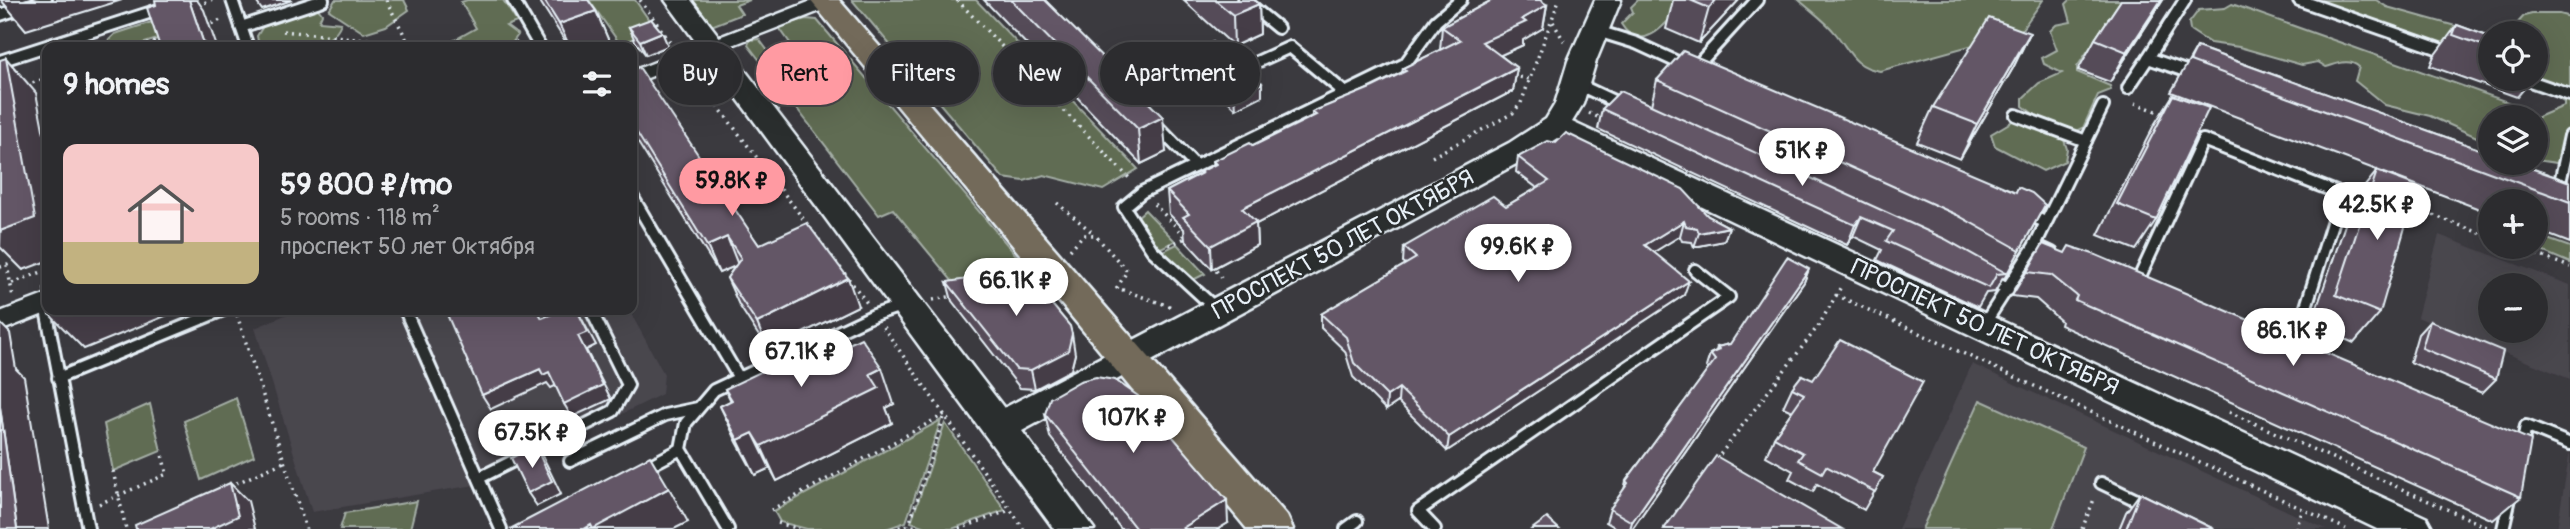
<!DOCTYPE html>
<meta charset="utf-8">
<style>
:root{--surface:#2c2c2f;--page:#343437;--text:#f1f3f6;--muted:#a6a7aa;--line:#48484b;--accent:#ff9aa2}
body{margin:0;font-family:Pangolin,sans-serif;background:var(--page);color:var(--text);height:100vh;display:flex;flex-direction:column;font-size:26px;white-space:nowrap}
*{box-sizing:border-box;margin:0}
p{font-size:23px;color:var(--muted)}
.icon{flex:none;width:38px;height:38px;fill:none;stroke:currentColor;stroke-width:2;stroke-linecap:round;stroke-linejoin:round}
.map{position:relative;flex:1;overflow:hidden}
.sheet{position:absolute;left:42px;top:42px;width:595px;height:273px;display:flex;flex-direction:column;background:var(--surface);border-radius:14px;box-shadow:0 7px 28px #0002,0 0 0 2px var(--line)}
.sheet>*{flex:none}
.guide{position:absolute;left:658px;top:42px;width:665px;height:63px;display:flex;gap:14px}
.controls{position:absolute;left:2478px;top:21px;display:grid;gap:14px}
.controls a{display:grid;place-items:center;width:70px;height:70px;border-radius:50%;background:var(--surface);box-shadow:0 7px 28px #0002,0 0 0 2px var(--line);font-size:35px}
.price{position:absolute;translate:-50% -60px;padding:0 16px;border-radius:24px;background:#fff;color:#222;font-size:23px;line-height:46px;filter:drop-shadow(0 2px 4px #0008)}
.price::after{content:'';position:absolute;left:50%;top:42px;width:21px;height:16px;margin-left:-10px;background:inherit;clip-path:polygon(0 0,100% 0,50% 100%)}
.price.current{background:var(--accent);color:#111}
ul{padding:0;list-style:none}
li{display:flex;align-items:center;gap:21px;height:175px;padding:0 21px}
li span{display:grid;place-items:center;flex:none;width:196px;height:140px;border-radius:14px;color:#555}
li>.icon{margin-inline-start:auto}
span .icon{width:84px;height:84px;fill:#fffc;stroke-width:1}
li b{font-size:30px}
h2{display:flex;justify-content:space-between;align-items:center;height:84px;padding:0 21px;font-size:30px}
.tag{padding:0 24px;border-radius:32px;background:var(--surface);box-shadow:0 7px 28px #0002,0 0 0 2px var(--line);font-size:24px;line-height:63px}
.tag.current{background:var(--accent);color:#111}
.map>svg:first-child{display:block}
.built{fill:#4a464e;fill-rule:evenodd}
.green{fill:#616c53;stroke:#a4aea6;stroke-width:2}
.lines{fill:none;stroke-linecap:round;stroke-linejoin:round}
.lane-casing{stroke:#e8f1f8;stroke-width:16}
.street-casing{stroke:#e8f1f8;stroke-width:5}
.secondary-casing{stroke:#e8f1f8;stroke-width:5}
.primary-casing{stroke:#e8f1f8;stroke-width:5}
.path{stroke:#e8f1f8;stroke-width:3.5;stroke-dasharray:2 5;stroke-linecap:butt}
.lane{stroke:#2a2d2e;stroke-width:10}
.street{fill:#2a2d2e;fill-rule:evenodd}
.secondary{fill:#2a2d2e;fill-rule:evenodd}
.primary{fill:#736b5a;fill-rule:evenodd}
.wall{fill:#554b58;stroke:#e8f1f8;stroke-width:2}
.shaded-wall{fill:#453d47;stroke:#e8f1f8;stroke-width:2}
.building{fill:#635766;stroke:#e8f1f8;stroke-width:2}
.labels{text-anchor:middle;stroke-width:5;stroke-linejoin:round;paint-order:stroke}
.street-label{font-size:24px;fill:#e8f1f8;stroke:#2a2d2e}
</style>
<div class="map">
<svg width="2570" height="529" viewBox="0 0 2570 529">
<rect width="100%" height="100%" fill="#3b3a3f"/>
<filter id="ink" filterUnits="userSpaceOnUse"><feTurbulence type="fractalNoise" baseFrequency=".0143" numOctaves="2"/><feDisplacementMap in="SourceGraphic" scale="14" xChannelSelector="R" yChannelSelector="G"/><feConvolveMatrix kernelMatrix="1 2 1 2 8 2 1 2 1" color-interpolation-filters="sRGB"/></filter>
<g filter="url(#ink)">
<!-- built -->
<g class="built">
<path d="M2439,235L2570,285V379L2417,317ZM2490,285H2536V331H2490Z"/>
<polygon points="297,310 629,310 664,374 662,394 481,484 312,512 255,328"/>
<polygon points="1972,364 2326,529 1898,529"/>
<polygon points="2570,450 2570,529 2557,529"/>
</g>
<!-- green -->
<g class="green">
<polygon points="335,0 404,0 409,10 386,26 364,33 329,10"/>
<polygon points="467,0 503,0 517,22 506,26 518,35 509,47 442,47 476,28 461,2"/>
<polygon points="589,0 635,0 656,30 620,44"/>
<polygon points="685,0 750,0 736,5 742,14 706,28"/>
<polygon points="852,0 976,0 1138,169 1103,190 1044,175 1024,181 1003,178"/>
<path d="M1638,0H1687C1671,18 1642,59 1621,24L1633,12L1631,7Z"/>
<path d="M1799,0H2043L2020,32L1880,71C1854,67 1851,53 1836,34C1826,21 1811,11 1799,0Z"/>
<polygon points="2070,0 2122,0 2077,67 2077,72 2110,86 2111,90 2098,95 2083,128 2077,131 2040,119 2023,106 2023,98 2039,83 2062,73 2044,64 2042,58 2057,50 2050,31 2056,25 2071,22 2066,4"/>
<polygon points="2304,0 2376,0 2387,7 2463,28 2490,66"/>
<path d="M2232,4L2519,106L2529,117H2490V143L2430,116L2385,105L2355,81L2359,67C2349,58 2337,64 2326,67L2318,62L2302,65L2239,47L2210,43L2190,30L2189,23L2199,10L2225,8Z"/>
<path d="M316,6L322,14L319,21L341,23C329,54 286,47 259,47L257,36L265,23Z"/>
<path d="M2532,14H2559L2570,17V165L2536,160V118L2564,106V102C2529,83 2536,69 2536,33H2517L2514,27L2524,16Z"/>
<polygon points="161,19 167,36 132,47 102,47 115,34"/>
<polygon points="806,19 817,20 1032,274 957,287 893,209 879,215 748,45 750,40 759,39 768,51 790,43 778,26"/>
<polygon points="2016,119 2063,137 2067,149 2065,161 2043,171 1995,146 1991,134"/>
<polygon points="1145,210 1175,241 1157,250 1135,219"/>
<polygon points="2536,235 2570,247 2570,263 2532,247 2536,247"/>
<polygon points="1177,244 1205,274 1187,283 1159,253"/>
<polygon points="236,398 254,456 201,480 184,421"/>
<polygon points="1980,400 2084,447 2053,529 1922,529"/>
<polygon points="150,404 161,451 113,471 104,424"/>
<polygon points="941,420 906,522 886,529 807,529 780,522 774,511"/>
<polygon points="945,423 1005,510 952,529 931,529 911,522"/>
<polygon points="417,501 410,529 340,529 345,513"/>
</g>
<g class="lines">
<defs>
<g id="lane">
<polyline points="232,0 248,47"/>
<polyline points="513,0 540,47"/>
<polyline points="1244,0 1278,28"/>
<polyline points="2185,0 2148,58 2197,75"/>
<polyline points="2299,0 2451,53"/>
<polyline points="0,15 46,0"/>
<polyline points="241,27 323,0"/>
<polyline points="1594,30 1636,43 1686,66"/>
<polyline points="0,61 161,9"/>
<polyline points="1694,69 1757,0"/>
<polyline points="2524,79 2570,95"/>
<polyline points="1575,83 1624,106"/>
<polyline points="2128,88 2148,58"/>
<polyline points="1198,89 1290,47 1344,92"/>
<polyline points="2016,115 2086,141"/>
<polyline points="1156,125 1195,165"/>
<polyline points="2558,192 2570,136"/>
<polyline points="632,196 739,378"/>
<polyline points="2025,213 2045,222"/>
<polyline points="2035,245 2052,253"/>
<polyline points="1989,278 2008,290"/>
<polyline points="2136,285 2203,140 2341,194 2292,352"/>
<polyline points="45,304 88,529"/>
<polyline points="1216,309 1152,250 1124,207 1142,192 1405,64 1436,21 1461,0"/>
<polyline points="405,310 501,529"/>
<polyline points="1983,326 2035,245 2103,106"/>
<polyline points="58,378 223,310"/>
<polyline points="2521,451 2526,426 2570,444"/>
<polyline points="570,461 665,415 698,408"/>
<polyline points="641,470 681,449"/>
<polyline points="479,478 613,411 628,385 591,310"/>
<polyline points="2101,483 2147,505"/>
<polyline points="728,529 681,449 686,423 714,390 874,315 904,305"/>
<polyline points="1346,529 1357,521"/>
<polyline points="1435,529 1418,511 1729,297 1695,270"/>
<polyline points="2503,529 2511,494"/>
</g>
<g id="street">
<polygon points="814,0 835,2 833,6 632,84 632,71"/>
<polygon points="47,294 47,310 54,310 0,331 0,312"/>
</g>
<polygon id="secondary" points="665,0 691,0 1004,408 1509,143 1546,119 1555,104 1568,61 1595,0 1621,0 1596,61 1583,104 1572,122 2427,518 2433,529 2377,529 1558,138 1529,157 1022,431 1094,529 1054,529"/>
<polygon id="primary" points="810,0 839,0 1287,516 1293,529 1247,529"/>
</defs>
<!-- lane casing -->
<use href="#lane" class="lane-casing"/>
<!-- street casing -->
<use href="#street" class="street-casing"/>
<!-- secondary casing -->
<use href="#secondary" class="secondary-casing"/>
<!-- primary casing -->
<use href="#primary" class="primary-casing"/>
<!-- path -->
<g class="path">
<polyline points="386,0 409,44"/>
<polyline points="640,0 671,43"/>
<polyline points="957,0 1132,181"/>
<polyline points="198,5 212,0"/>
<polyline points="1553,22 1564,41"/>
<polyline points="205,26 224,19"/>
<polyline points="283,31 445,47"/>
<polyline points="366,39 370,47"/>
<polyline points="140,47 161,40"/>
<polyline points="692,72 867,303"/>
<polyline points="1513,76 1530,79"/>
<polyline points="26,85 47,78"/>
<polyline points="2135,103 2164,114"/>
<polyline points="1589,113 1604,120"/>
<polyline points="1432,157 1513,113 1521,103 1559,0"/>
<polyline points="1057,203 1093,233"/>
<polyline points="1154,204 1188,239"/>
<polyline points="2407,205 2490,237"/>
<polyline points="1169,245 1186,238"/>
<polyline points="2517,247 2570,267"/>
<polyline points="1070,250 1083,235 1095,235 1127,271 1117,288 1172,307"/>
<polyline points="1212,265 1224,281"/>
<polyline points="0,267 7,265 13,297"/>
<polyline points="12,283 47,270"/>
<polyline points="1836,295 2346,529"/>
<polyline points="933,300 953,296"/>
<polyline points="237,315 306,529"/>
<polyline points="883,327 1024,529"/>
<polyline points="2229,412 2487,527"/>
<polyline points="1716,460 1819,325 1842,285"/>
<polyline points="113,471 126,529"/>
<polyline points="230,486 284,462"/>
<polyline points="99,504 167,474 161,451"/>
<polyline points="771,510 945,414 909,525"/>
<polyline points="778,523 799,529"/>
<polyline points="892,529 909,525 924,529"/>
<polyline points="959,529 1010,510"/>
<polyline points="1664,529 1679,508"/>
<polyline points="2082,529 2095,497"/>
<polyline points="2296,529 2303,509"/>
</g>
<!-- lane -->
<use href="#lane" class="lane"/>
<!-- street -->
<use href="#street" class="street"/>
<!-- secondary -->
<use href="#secondary" class="secondary"/>
<!-- primary -->
<use href="#primary" class="primary"/>
</g>
<!-- wall -->
<g class="wall">
<polygon points="539,0 588,0 596,11 611,46 607,47 569,47"/>
<polygon points="984,0 1045,0 1166,152 1141,164"/>
<polygon points="1183,0 1254,0 1259,4 1260,34 1234,46"/>
<polygon points="1492,0 1543,0 1541,1 1547,5 1543,28 1523,40 1523,45 1500,55 1517,68 1513,91 1256,224 1257,245 1212,269 1185,240 1184,229 1169,214 1167,191 1200,174 1200,172 1214,165 1213,161 1253,146 1312,117 1312,112 1373,87 1402,73 1403,68 1440,50 1442,27"/>
<polygon points="1673,0 1739,0 1699,43 1666,29"/>
<polygon points="2121,0 2163,0 2110,82 2078,70 2095,39"/>
<polygon points="2457,25 2490,37 2490,79 2532,79 2517,97 2430,66 2434,56"/>
<polygon points="629,27 668,46 646,55 635,41"/>
<polygon points="2030,33 2013,68 1960,159 1917,142 1933,107"/>
<polygon points="2197,47 2570,182 2570,243 2536,230 2536,201 2490,201 2490,213 2171,92"/>
<polygon points="2536,47 2542,66 2536,74"/>
<polygon points="1188,53 1230,59 1230,66 1206,77 1188,60"/>
<polygon points="632,70 759,245 858,306 768,350 739,305 727,278 735,266 719,273 632,133"/>
<polygon points="1216,76 1262,83 1262,96 1236,109 1216,89"/>
<polygon points="1657,80 2045,205 2004,279 2003,278 1995,292 1986,293 1978,307 1877,260 1882,250 1853,236 1847,245 1598,129 1602,109 1651,105"/>
<polygon points="2173,95 2156,220 2136,250 2098,235 2154,125"/>
<polygon points="1518,157 1708,216 1729,227 1724,241 1694,247 1692,242 1682,241 1680,236 1653,252 1684,295 1447,451 1398,402 1386,410 1353,377 1345,351 1321,328 1321,314 1406,264 1403,262 1404,247 1506,206 1537,188 1516,172"/>
<polygon points="2377,171 2380,313 2354,343 2311,325 2353,201"/>
<polygon points="2043,244 2521,497 2493,520 2060,325 2061,321 2036,299 2012,296"/>
<polygon points="1809,269 1804,282 1632,529 1618,529 1606,522 1610,509 1624,490 1626,481 1708,370 1706,367 1710,354 1716,351 1717,347 1730,344"/>
<polygon points="947,282 1075,354 1071,370 1035,389 1020,388 952,301"/>
<polygon points="2430,321 2496,379 2482,393 2410,362 2418,334"/>
<polygon points="849,344 894,404 886,408 892,423 777,481 770,468 755,475 737,442 720,406 731,401 725,389"/>
<polygon points="1802,375 1873,472 1883,477 1864,510 1817,484 1813,492 1789,479 1793,471 1766,456 1774,437 1792,411 1783,407 1792,388"/>
<polygon points="1045,414 1228,523 1218,529 1121,529 1050,437"/>
<polygon points="2140,493 2214,529 2119,529 2126,512"/>
</g>
<!-- shaded-wall -->
<g class="shaded-wall">
<polygon points="1,0 122,0 26,30"/>
<polygon points="189,0 197,0 204,10 217,47 205,47"/>
<polygon points="255,0 292,0 262,10"/>
<polygon points="1716,0 1739,0 1699,43 1709,8"/>
<polygon points="2161,0 2163,0 2110,82 2127,52"/>
<polygon points="1259,4 1260,34 1234,46 1233,15"/>
<polygon points="1547,5 1543,28 1523,40 1523,45 1479,65 1482,42"/>
<polygon points="596,11 611,46 607,47 570,47 559,24"/>
<polygon points="662,32 668,46 646,55 640,41"/>
<polygon points="2030,33 2013,68 1960,159 1977,124"/>
<polygon points="6,58 36,93 47,150 47,261 23,270 0,247"/>
<polygon points="1230,59 1230,66 1206,77 1206,70"/>
<polygon points="1517,68 1513,91 1256,224 1257,245 1212,269 1211,246 1242,208"/>
<polygon points="1262,83 1262,96 1236,109 1235,95"/>
<polygon points="1163,117 1166,152 1141,164 1138,129"/>
<polygon points="1861,217 1853,236 1847,245 1855,225"/>
<polygon points="1684,221 1680,236 1641,260 1645,245"/>
<polygon points="1729,227 1724,241 1694,247 1699,233"/>
<polygon points="727,237 738,265 719,273 707,246"/>
<polygon points="1809,269 1804,282 1632,529 1630,529 1632,522"/>
<polygon points="848,278 858,306 768,350 757,323"/>
<polygon points="1689,281 1684,295 1447,451 1449,437"/>
<polygon points="60,310 180,310 84,349 49,314"/>
<polygon points="577,310 596,345 586,350 611,399 572,417 564,404 578,336"/>
<polygon points="0,323 10,333 16,369 24,377 49,529 17,529 0,407"/>
<polygon points="1072,334 1075,354 1071,370 1035,389 1031,370"/>
<polygon points="882,368 894,404 886,408 892,423 777,481 761,446 870,374"/>
<polygon points="540,369 549,372 557,385 551,388 547,383 491,409 482,395"/>
<polygon points="1399,388 1398,402 1386,410 1387,396"/>
<polygon points="753,433 770,468 755,475 738,440"/>
<polygon points="535,446 544,459 561,494 537,506 528,493"/>
<polygon points="230,483 248,501 255,529 210,529"/>
<polygon points="669,488 688,522 674,529 584,529"/>
<polygon points="1227,500 1228,523 1218,529 1181,529"/>
</g>
<!-- building -->
<g class="building">
<polygon points="155,0 189,0 205,47 160,47 147,8 156,5"/>
<polygon points="544,0 588,0 596,11 559,24"/>
<polygon points="1011,0 1045,0 1163,117 1138,129"/>
<polygon points="1215,0 1254,0 1259,4 1233,15"/>
<polygon points="1492,0 1540,0 1547,5 1522,19 1526,22 1482,42 1517,68 1242,208 1256,222 1211,246 1183,217 1189,214 1167,191 1202,173 1200,172 1216,164 1213,161 1250,143 1253,146 1316,115 1312,112 1373,87 1406,71 1403,68 1460,40 1442,27"/>
<polygon points="1690,0 1716,0 1709,8"/>
<polygon points="2121,0 2161,0 2127,52 2095,39"/>
<polygon points="1989,18 2030,33 1977,124 1933,107"/>
<polygon points="651,19 662,32 640,41 629,27"/>
<polygon points="2457,25 2490,37 2490,48 2453,35"/>
<polygon points="516,42 519,47 501,47"/>
<polygon points="1213,42 1230,59 1206,70 1188,53"/>
<polygon points="2197,47 2490,153 2490,163 2516,163 2570,182 2570,202 2190,61"/>
<polygon points="2536,47 2542,48 2546,55 2542,66 2536,64"/>
<polygon points="1683,51 2016,192 2018,187 2032,193 2045,205 2020,250 1957,215 1657,80"/>
<polygon points="6,58 35,218 0,231 0,60"/>
<polygon points="1242,64 1262,83 1235,95 1216,76"/>
<polygon points="639,67 759,245 807,223 848,278 757,323 727,278 741,258 727,237 707,246 632,125 632,70"/>
<polygon points="1620,91 1945,239 2006,273 1997,274 1989,288 1886,241 1893,231 1861,217 1855,225 1602,109"/>
<polygon points="2173,95 2209,108 2156,220 2117,204"/>
<polygon points="1566,133 1683,189 1708,216 1729,227 1699,233 1697,228 1686,226 1684,221 1645,245 1689,281 1449,437 1399,388 1387,396 1354,363 1346,337 1321,314 1416,258 1404,247 1493,196 1506,206 1549,181 1518,157 1548,141 1556,143"/>
<polygon points="2377,171 2417,186 2380,313 2336,295"/>
<polygon points="2043,244 2065,253 2069,246 2096,255 2531,440 2521,497 2075,300 2077,296 2051,275 2027,272"/>
<polygon points="1787,257 1809,269 1632,522 1610,509 1628,483 1626,481 1715,360 1710,354 1719,350 1717,347 1730,344"/>
<polygon points="1024,271 1070,326 1072,334 1068,351 1031,370 1016,369 947,282"/>
<polygon points="47,287 47,304 44,289"/>
<polygon points="49,310 60,310 49,314"/>
<polygon points="445,310 537,310 542,318 562,310 577,310 588,332 578,336 603,385 564,404 549,372 543,375 540,369 482,395"/>
<polygon points="2430,321 2503,351 2496,379 2422,348"/>
<polygon points="842,333 849,344 861,338 882,368 870,374 879,388 761,446 753,433 738,440 720,406 732,400 725,389"/>
<polygon points="1840,340 1923,382 1873,472 1883,477 1875,492 1826,466 1822,473 1798,460 1803,453 1774,437 1804,394 1792,388 1802,375 1813,380"/>
<polygon points="1096,377 1115,380 1138,396 1227,500 1181,529 1136,529 1045,414 1050,398 1080,381"/>
<polygon points="0,407 17,529 0,529"/>
<polygon points="535,446 552,481 528,493 511,458"/>
<polygon points="650,456 669,488 593,529 591,525 584,529 510,529"/>
<polygon points="1716,456 1842,529 1664,529"/>
<polygon points="230,483 238,516 210,529 136,529 135,525"/>
<polygon points="2140,493 2214,529 2126,529"/>
<polygon points="1547,518 1559,529 1532,529"/>
</g>
</g>
<g class="labels">
<!-- street labels -->
<g class="street-label">
<text transform="translate(1343 244) rotate(-28)" y="8">ПРОСПЕКТ 50 ЛЕТ ОКТЯБРЯ</text>
<text transform="translate(1985 327) rotate(25)" y="8">ПРОСПЕКТ 50 ЛЕТ ОКТЯБРЯ</text>
</g>
</g>
</svg>
<div class="controls">
<a><svg class="icon" aria-label="locate" viewBox="0 0 24 24"><circle cx="12" cy="12" r="6"/><path d="M12 2v4M12 18v4M2 12h4M18 12h4"/></svg></a>
<a><svg class="icon" aria-label="layers" viewBox="0 0 24 24"><path d="M12 4l9 5-9 5-9-5zM3 14l9 5 9-5"/></svg></a>
<a>+</a>
<a>−</a>
</div>
<b class="price" style="left:1802px;top:188px">51K ₽</b>
<b class="price current" style="left:732px;top:218px">59.8K ₽</b>
<b class="price" style="left:2377px;top:242px">42.5K ₽</b>
<b class="price" style="left:1518px;top:284px">99.6K ₽</b>
<b class="price" style="left:1016px;top:318px">66.1K ₽</b>
<b class="price" style="left:2293px;top:368px">86.1K ₽</b>
<b class="price" style="left:801px;top:389px">67.1K ₽</b>
<b class="price" style="left:1133px;top:455px">107K ₽</b>
<b class="price" style="left:532px;top:470px">67.5K ₽</b>
<div class="guide">
<a class="tag">Buy</a>
<a class="tag current">Rent</a>
<a class="tag">Filters</a>
<a class="tag">New</a>
<a class="tag">Apartment</a>
</div>
<section class="sheet">
<h2>9 homes<svg class="icon" aria-label="filters" viewBox="0 0 24 24"><path d="M4 7h16M4 17h16"/><circle cx="9" cy="7" r="2"/><circle cx="15" cy="17" r="2"/></svg></h2>
<ul>
<li><span style="background:linear-gradient(#f6c9c9 70%,#c2b280 0)"><svg class="icon" aria-label="home" viewBox="0 0 24 24"><path d="M3 11l9-7 9 7M6 9v11h12V9"/></svg></span><div><b>59 800 ₽/mo</b><p>5 rooms · 118 m²</p><p>проспект 50 лет Октября</p></div></li>
</ul>
</section>
</div>
